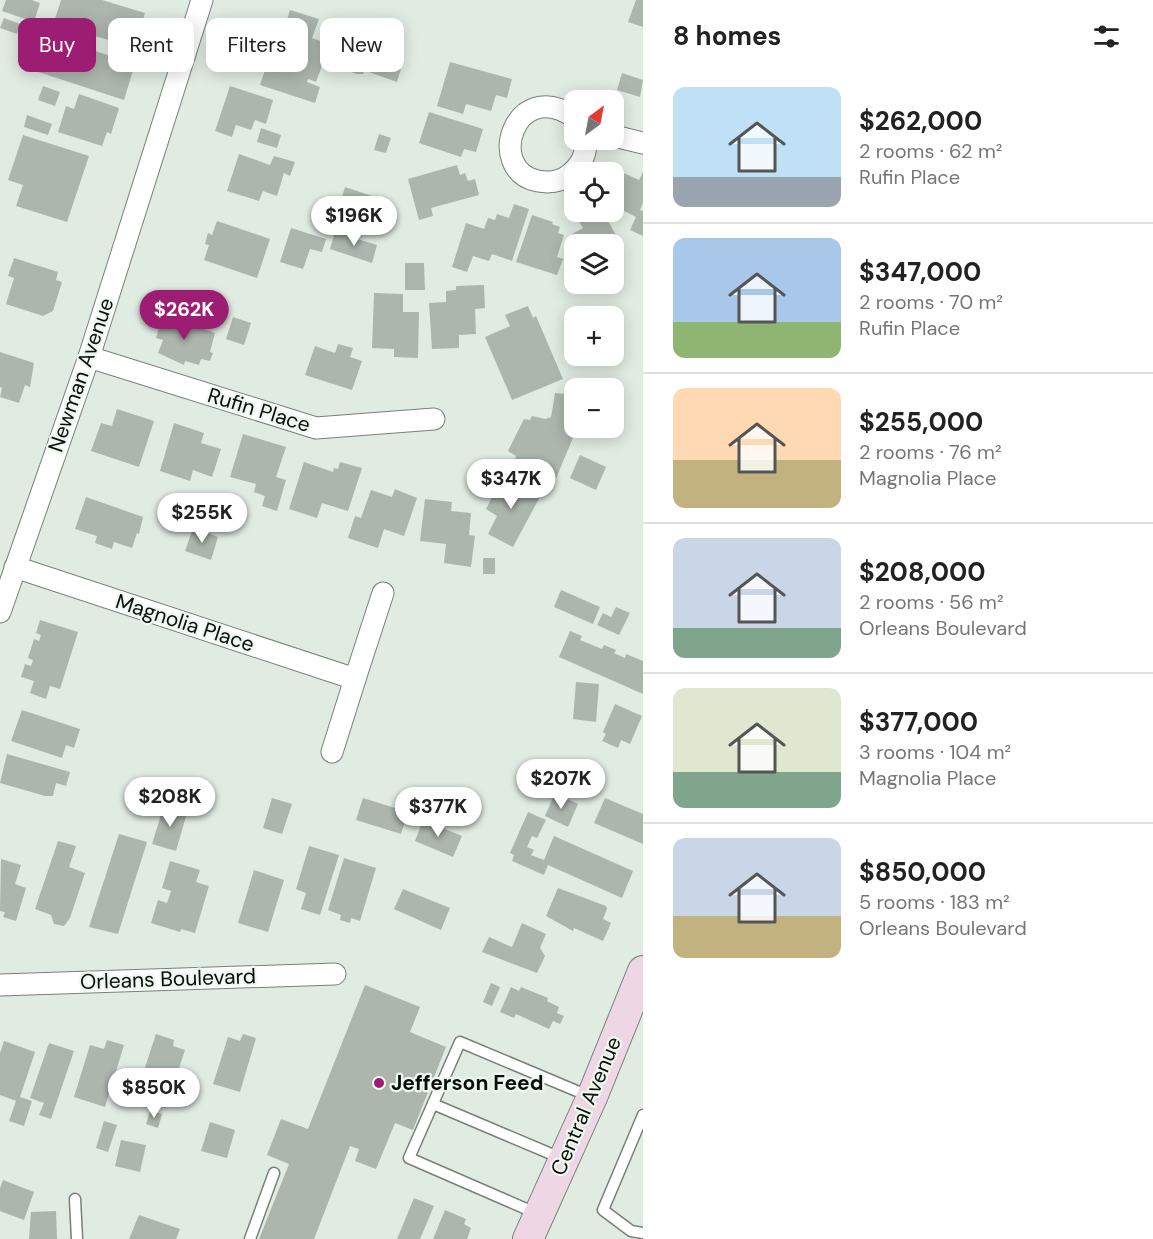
<!DOCTYPE html>
<meta charset="utf-8">
<style>
:root{--surface:#fff;--page:#f6f6f6;--text:#222;--muted:#767676;--line:#e0e0e0;--accent:#9c1d72}
body{margin:0;font-family:"DM Sans",sans-serif;background:var(--page);color:var(--text);height:100vh;display:flex;flex-direction:column;font-size:22px;white-space:nowrap}
*{box-sizing:border-box;margin:0}
p{font-size:20px;color:var(--muted)}
.icon{flex:none;width:33px;height:33px;fill:none;stroke:currentColor;stroke-width:2;stroke-linecap:round;stroke-linejoin:round}
.map{position:relative;flex:1;overflow:hidden}
.side{display:flex;flex-direction:column;background:var(--surface);width:510px}
.side>*{flex:none}
.hud{position:absolute;left:18px;top:18px;width:534px;height:54px;display:flex;gap:12px}
.needle{width:39px;rotate:32deg}
.controls{position:absolute;left:564px;top:90px;display:grid;gap:12px}
.controls a{display:grid;place-items:center;width:60px;height:60px;border-radius:12px;background:var(--surface);box-shadow:0 3px 15px #0003;font-size:30px}
.price{position:absolute;translate:-50% -51px;padding:0 14px;border-radius:21px;background:#fff;color:#222;font-size:20px;line-height:39px;filter:drop-shadow(0 2px 3px #0008)}
.price::after{content:'';position:absolute;left:50%;top:36px;width:18px;height:14px;margin-left:-9px;background:inherit;clip-path:polygon(0 0,100% 0,50% 100%)}
.price.active{background:var(--accent);color:#fff}
ul{padding:0;list-style:none}
li{display:flex;align-items:center;gap:18px;height:150px;padding:0 30px}
li+li{border-top:2px solid var(--line)}
li span{display:grid;place-items:center;flex:none;width:168px;height:120px;border-radius:12px;color:#555}
li>.icon{margin-inline-start:auto}
span .icon{width:72px;height:72px;fill:#fffc;stroke-width:1}
li b{font-size:26px}
h2{display:flex;justify-content:space-between;align-items:center;height:72px;padding:0 30px;font-size:26px}
.tag{padding:0 21px;border-radius:12px;background:var(--surface);box-shadow:0 3px 15px #0003;font-size:21px;line-height:54px}
.tag.active{background:var(--accent);color:#fff}
main{display:flex;flex:1;min-height:0}
.map>svg:first-child{display:block}
.building{fill:#acb6ad}
.lines{fill:none;stroke-linecap:round;stroke-linejoin:round}
.service-casing{stroke:#778178;stroke-width:13}
.minor-casing{stroke:#778178;stroke-width:23}
.secondary-casing{stroke:#778178;stroke-width:32}
.service{stroke:#fff;stroke-width:10}
.minor{stroke:#fff;stroke-width:21}
.secondary{stroke:#efd6e5;stroke-width:30}
.poi-dot{fill:#9c1d72;stroke:#edf8ef;stroke-width:2}
.labels{text-anchor:middle;stroke-width:4.5;stroke-linejoin:round;paint-order:stroke}
.street-label{font-size:21px;fill:#0a0d0a;stroke:#edf8ef}
.poi-label{font-size:21px;font-weight:bold;fill:#0a0d0a;stroke:#edf8ef;text-anchor:start}
</style>
<main>
<div class="map">
<svg width="643" height="1239" viewBox="0 0 643 1239">
<rect width="100%" height="100%" fill="#e0ebe2"/>
<!-- building -->
<g class="building">
<polygon points="6,0 32,0 40,3 34,22 2,11"/>
<polygon points="61,0 102,0 145,13 139,33 135,32 130,46 62,27 63,25 54,22"/>
<polygon points="636,0 643,0 643,27 628,22"/>
<polygon points="290,10 319,19 312,38 329,44 329,47 338,50 344,33 368,41 364,53 371,55 376,42 403,51 397,68 401,69 397,82 366,71 368,65 363,74 357,74 323,63 316,82 308,79 307,82 320,87 315,103 260,85 276,37 279,38 284,29"/>
<polygon points="4,18 20,24 17,34 0,28"/>
<polygon points="27,22 46,28 44,34 135,64 124,100 23,67 32,40 22,37"/>
<polygon points="450,62 512,79 507,98 496,95 491,111 466,104 463,114 437,106"/>
<polygon points="622,73 643,80 640,97 617,90"/>
<polygon points="43,86 60,92 55,106 38,100"/>
<polygon points="230,86 273,100 266,124 255,120 251,130 236,125 232,137 215,131"/>
<polygon points="79,94 119,108 111,134 107,132 102,146 58,132 66,106 74,109"/>
<polygon points="429,112 483,129 476,152 464,149 461,157 419,143"/>
<polygon points="27,115 52,124 48,135 24,127"/>
<polygon points="261,128 281,135 277,148 257,142"/>
<polygon points="379,134 391,138 386,153 374,150"/>
<polygon points="23,135 89,156 67,222 16,206 23,185 8,180"/>
<polygon points="239,154 270,165 274,156 295,162 290,176 284,173 277,196 263,191 259,201 227,191"/>
<polygon points="457,165 460,175 465,173 468,181 475,179 479,195 431,208 433,216 419,220 408,179"/>
<polygon points="615,169 639,180 643,172 643,203 640,210 643,211 643,236 630,230 636,217 614,206"/>
<polygon points="345,187 375,197 369,215 340,204"/>
<polygon points="514,204 529,209 512,261 492,254 489,261 473,256 467,272 452,267 466,223 484,229 488,218 495,220 497,214 509,218"/>
<polygon points="581,212 603,212 622,246 614,250 614,244 578,244 572,234 583,228 575,215"/>
<polygon points="532,215 553,222 552,224 560,227 558,233 564,235 557,257 563,259 557,275 516,262"/>
<polygon points="217,221 270,239 257,278 204,260 209,245 205,244 208,233 212,235"/>
<polygon points="291,228 326,239 322,252 310,249 303,269 280,262"/>
<polygon points="335,232 377,245 372,263 330,249"/>
<polygon points="14,258 58,272 56,280 62,282 53,311 43,316 6,304 14,278 8,276"/>
<polygon points="405,263 424,263 425,290 405,290"/>
<polygon points="484,285 485,308 475,309 476,334 459,335 459,348 432,349 429,303 446,302 446,291 456,290 456,286"/>
<polygon points="374,293 403,294 403,312 419,312 418,358 394,357 394,349 372,348"/>
<polygon points="528,306 533,318 536,316 563,379 512,400 485,337 510,326 505,315"/>
<polygon points="163,314 215,333 210,352 213,353 210,361 201,359 199,365 185,361 184,365 158,353 163,340 156,338"/>
<polygon points="233,317 251,323 244,345 226,339"/>
<polygon points="338,344 353,348 350,357 362,361 352,390 305,375 315,346 335,353"/>
<polygon points="0,352 34,363 30,387 25,385 19,403 0,397 2,388 0,387"/>
<polygon points="555,393 574,395 574,428 577,428 555,481 514,465 516,456 508,451 524,419 530,420 532,416 545,419 551,417"/>
<polygon points="117,409 154,421 139,467 91,451 101,423 112,426"/>
<polygon points="174,423 204,433 201,443 221,449 212,477 193,470 190,481 160,471"/>
<polygon points="243,434 286,447 276,477 286,480 277,511 262,506 265,496 254,492 256,484 230,477"/>
<polygon points="580,455 606,467 596,490 570,478"/>
<polygon points="304,462 333,472 334,468 338,469 340,462 362,468 348,511 322,503 317,518 289,509"/>
<polygon points="503,476 541,495 513,547 488,534 497,516 486,509"/>
<polygon points="395,489 417,498 404,536 384,529 378,548 348,538 355,516 361,518 371,490 392,497"/>
<polygon points="86,497 143,517 139,534 137,533 132,548 114,542 112,549 95,543 97,536 75,529"/>
<polygon points="425,499 452,502 451,511 471,513 469,535 475,536 471,567 444,563 446,544 420,541"/>
<polygon points="193,528 218,537 211,560 185,551"/>
<rect x="483" y="558" width="12" height="16"/>
<polygon points="561,590 600,607 593,624 554,607"/>
<polygon points="616,607 630,613 619,635 597,625 603,613 611,617"/>
<polygon points="40,620 78,632 60,689 50,686 46,699 30,693 34,681 21,677 25,664 31,666 33,660 28,658 34,639 39,641 41,635 36,633"/>
<polygon points="570,631 582,636 580,640 602,649 604,645 616,650 614,653 625,658 626,654 643,661 643,694 559,657"/>
<polygon points="576,682 599,684 596,722 573,719"/>
<polygon points="615,704 642,716 630,744 621,740 618,748 602,741 606,734 603,732"/>
<polygon points="22,710 80,729 74,748 66,745 62,758 11,741"/>
<polygon points="7,754 70,772 66,786 56,783 53,796 45,796 0,783"/>
<polygon points="555,793 578,804 568,827 545,816"/>
<polygon points="272,798 292,804 282,834 263,828"/>
<polygon points="363,798 408,812 401,834 356,820"/>
<polygon points="605,798 643,814 643,844 594,823"/>
<polygon points="164,805 187,813 176,851 152,844"/>
<polygon points="528,812 546,820 537,838 532,836 527,847 534,850 531,855 544,860 554,836 633,871 622,898 548,865 544,875 512,861 514,855 510,853"/>
<polygon points="423,820 462,836 453,857 415,841"/>
<polygon points="119,834 147,842 118,934 89,927"/>
<polygon points="58,841 76,846 69,867 85,873 70,918 64,926 54,924 51,915 35,909"/>
<polygon points="309,846 339,855 320,915 301,909 306,893 296,889"/>
<polygon points="344,858 376,868 360,921 351,918 350,923 340,920 341,915 328,910"/>
<polygon points="1,859 21,865 15,884 26,888 16,921 3,917 5,912 0,911"/>
<polygon points="170,861 200,870 196,882 209,886 195,933 181,929 180,932 151,923 158,900 167,903 171,891 162,888"/>
<polygon points="254,870 284,880 268,932 238,923"/>
<polygon points="558,888 606,906 607,909 603,919 611,923 603,941 574,928 573,931 546,916"/>
<polygon points="403,889 450,908 441,930 394,909"/>
<polygon points="522,923 546,934 540,948 545,956 537,973 482,952 489,937 512,947"/>
<polygon points="491,983 500,987 492,1006 483,1002"/>
<polygon points="365,985 420,1007 410,1032 446,1047 413,1130 395,1123 376,1169 355,1161 359,1149 350,1146 314,1239 259,1239 289,1164 267,1155 281,1119 308,1129"/>
<polygon points="511,987 519,991 521,987 548,998 547,1001 559,1007 557,1013 564,1016 560,1024 553,1021 549,1029 516,1014 514,1018 500,1012"/>
<polygon points="156,1034 174,1040 173,1046 185,1050 166,1108 135,1098"/>
<polygon points="243,1034 256,1038 240,1092 213,1084 228,1037 240,1041"/>
<polygon points="107,1040 124,1045 105,1107 74,1097 90,1045 104,1049"/>
<polygon points="4,1041 35,1052 20,1097 32,1101 24,1126 9,1121 16,1101 0,1095 0,1053"/>
<polygon points="49,1043 74,1051 51,1119 39,1115 44,1103 30,1098"/>
<polygon points="150,1111 162,1114 158,1128 146,1124"/>
<polygon points="104,1121 117,1125 108,1152 96,1148"/>
<polygon points="210,1122 235,1130 227,1158 201,1151"/>
<polygon points="121,1140 146,1145 140,1172 115,1166"/>
<polygon points="3,1180 34,1192 24,1220 0,1211 0,1188"/>
<polygon points="414,1198 434,1206 420,1239 397,1239"/>
<polygon points="445,1210 466,1219 464,1224 471,1228 467,1239 433,1239"/>
<polygon points="56,1211 57,1239 29,1239 31,1212"/>
<polygon points="139,1215 180,1229 176,1239 129,1239"/>
</g>
<g class="lines">
<defs>
<g id="service">
<polyline points="433,1104 563,1159"/>
<polyline points="643,1115 603,1210 631,1231 643,1233"/>
<polyline points="75,1199 77,1239"/>
<polyline points="538,1214 409,1158 460,1042 591,1097"/>
<polyline points="250,1239 274,1173"/>
</g>
<g id="minor">
<path d="M574,117C514,76 485,171 538,181C549,183 560,182 569,175C580,167 588,153 585,140"/>
<polyline points="614,136 643,143"/>
<polyline points="89,357 316,428 434,419"/>
<polyline points="15,567 355,679 383,593"/>
<polyline points="0,612 89,357 202,0"/>
<polyline points="332,752 355,679"/>
<polyline points="0,985 335,974"/>
</g>
<polyline id="secondary" points="528,1239 592,1097 643,971"/>
</defs>
<!-- service casing -->
<use href="#service" class="service-casing"/>
<!-- minor casing -->
<use href="#minor" class="minor-casing"/>
<!-- secondary casing -->
<use href="#secondary" class="secondary-casing"/>
<!-- service -->
<use href="#service" class="service"/>
<!-- minor -->
<use href="#minor" class="minor"/>
<!-- secondary -->
<use href="#secondary" class="secondary"/>
</g>
<!-- markers -->
<circle class="poi-dot" cx="379" cy="1083" r="6"/>
<g class="labels">
<!-- street labels -->
<g class="street-label">
<text transform="translate(81 375) rotate(-71)" y="7">Newman Avenue</text>
<text transform="translate(259 410) rotate(17)" y="7">Rufin Place</text>
<text transform="translate(185 623) rotate(18)" y="7">Magnolia Place</text>
<text transform="translate(168 979) rotate(-2)" y="7">Orleans Boulevard</text>
<text transform="translate(586 1106) rotate(-67)" y="7">Central Avenue</text>
</g>
<!-- poi labels -->
<g class="poi-label">
<text x="391" y="1090">Jefferson Feed</text>
</g>
</g>
</svg>
<div class="controls">
<a><svg class="needle" viewBox="-14 -14 28 28"><path d="M0-13l5 13h-10z" fill="#e53935"/><path d="M0 13l5-13h-10z" fill="#767676"/></svg></a>
<a><svg class="icon" aria-label="locate" viewBox="0 0 24 24"><circle cx="12" cy="12" r="6"/><path d="M12 2v4M12 18v4M2 12h4M18 12h4"/></svg></a>
<a><svg class="icon" aria-label="layers" viewBox="0 0 24 24"><path d="M12 4l9 5-9 5-9-5zM3 14l9 5 9-5"/></svg></a>
<a>+</a>
<a>−</a>
</div>
<b class="price" style="left:354px;top:247px">$196K</b>
<b class="price active" style="left:184px;top:341px">$262K</b>
<b class="price" style="left:511px;top:510px">$347K</b>
<b class="price" style="left:202px;top:544px">$255K</b>
<b class="price" style="left:561px;top:810px">$207K</b>
<b class="price" style="left:170px;top:828px">$208K</b>
<b class="price" style="left:438px;top:838px">$377K</b>
<b class="price" style="left:154px;top:1119px">$850K</b>
<div class="hud">
<a class="tag active">Buy</a>
<a class="tag">Rent</a>
<a class="tag">Filters</a>
<a class="tag">New</a>
</div>
</div>
<section class="side">
<h2>8 homes<svg class="icon" aria-label="filters" viewBox="0 0 24 24"><path d="M4 7h16M4 17h16"/><circle cx="9" cy="7" r="2"/><circle cx="15" cy="17" r="2"/></svg></h2>
<ul>
<li><span style="background:linear-gradient(#bfe0f5 75%,#9aa5b1 0)"><svg class="icon" aria-label="home" viewBox="0 0 24 24"><path d="M3 11l9-7 9 7M6 9v11h12V9"/></svg></span><div><b>$262,000</b><p>2 rooms · 62 m²</p><p>Rufin Place</p></div></li>
<li><span style="background:linear-gradient(#a9c7e8 70%,#8fb573 0)"><svg class="icon" aria-label="home" viewBox="0 0 24 24"><path d="M3 11l9-7 9 7M6 9v11h12V9"/></svg></span><div><b>$347,000</b><p>2 rooms · 70 m²</p><p>Rufin Place</p></div></li>
<li><span style="background:linear-gradient(#ffd9b3 60%,#c2b280 0)"><svg class="icon" aria-label="home" viewBox="0 0 24 24"><path d="M3 11l9-7 9 7M6 9v11h12V9"/></svg></span><div><b>$255,000</b><p>2 rooms · 76 m²</p><p>Magnolia Place</p></div></li>
<li><span style="background:linear-gradient(#c9d6e8 75%,#7fa58c 0)"><svg class="icon" aria-label="home" viewBox="0 0 24 24"><path d="M3 11l9-7 9 7M6 9v11h12V9"/></svg></span><div><b>$208,000</b><p>2 rooms · 56 m²</p><p>Orleans Boulevard</p></div></li>
<li><span style="background:linear-gradient(#dfe7d0 70%,#7fa58c 0)"><svg class="icon" aria-label="home" viewBox="0 0 24 24"><path d="M3 11l9-7 9 7M6 9v11h12V9"/></svg></span><div><b>$377,000</b><p>3 rooms · 104 m²</p><p>Magnolia Place</p></div></li>
<li><span style="background:linear-gradient(#c9d6e8 65%,#c2b280 0)"><svg class="icon" aria-label="home" viewBox="0 0 24 24"><path d="M3 11l9-7 9 7M6 9v11h12V9"/></svg></span><div><b>$850,000</b><p>5 rooms · 183 m²</p><p>Orleans Boulevard</p></div></li>
</ul>
</section>
</main>
